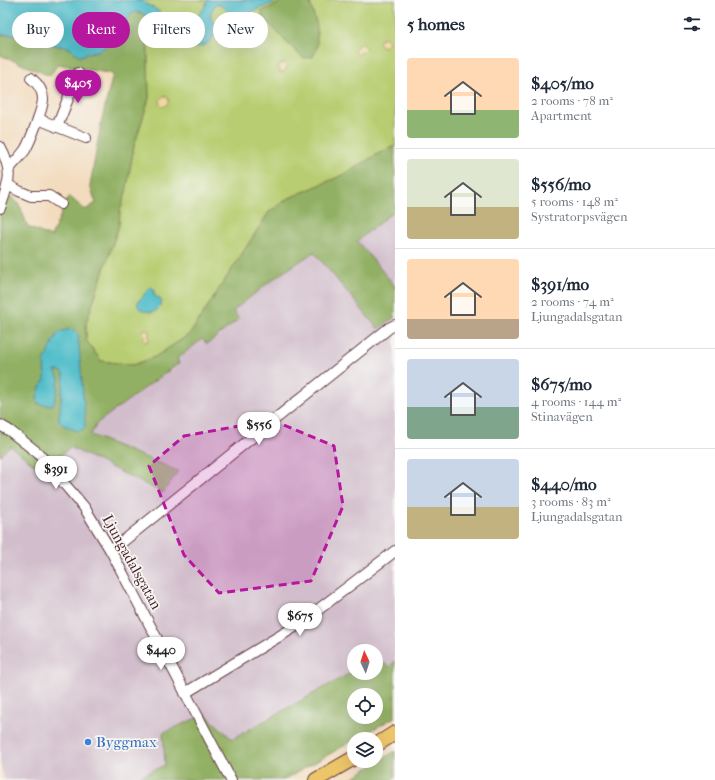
<!DOCTYPE html>
<meta charset="utf-8">
<style>
:root{--surface:#fff;--page:#f2f2f3;--text:#1f2937;--muted:#747a83;--line:#e0e1e3;--accent:#b5179e}
body{margin:0;font-family:"IM FELL French Canon",serif;background:var(--page);color:var(--text);height:100vh;display:flex;flex-direction:column;font-size:15px;white-space:nowrap}
*{box-sizing:border-box;margin:0}
p{font-size:13px;color:var(--muted)}
.icon{flex:none;width:22px;height:22px;fill:none;stroke:currentColor;stroke-width:2;stroke-linecap:round;stroke-linejoin:round}
.map{position:relative;flex:1;overflow:hidden}
.sheet{display:flex;flex-direction:column;background:var(--surface);width:320px}
.sheet>*{flex:none}
.guide{position:absolute;left:12px;top:12px;width:323px;height:36px;display:flex;gap:8px}
.needle{width:26px;rotate:356deg}
.tools{position:absolute;left:347px;top:644px;display:grid;gap:8px}
.tools a{display:grid;place-items:center;width:36px;height:36px;border-radius:50%;background:var(--surface);box-shadow:0 4px 16px #0002;font-size:20px}
.price{position:absolute;translate:-50% -34px;padding:0 9px;border-radius:14px;background:#fff;color:#222;font-size:13px;line-height:26px;filter:drop-shadow(0 1px 2px #0008)}
.price::after{content:'';position:absolute;left:50%;top:24px;width:12px;height:9px;margin-left:-6px;background:inherit;clip-path:polygon(0 0,100% 0,50% 100%)}
.price.on{background:var(--accent);color:#fff}
ul{padding:0;list-style:none}
li{display:flex;align-items:center;gap:12px;height:100px;padding:0 12px}
li+li{border-top:1px solid var(--line)}
li span{display:grid;place-items:center;flex:none;width:112px;height:80px;border-radius:4px;color:#555}
li>.icon{margin-inline-start:auto}
span .icon{width:48px;height:48px;fill:#fffc;stroke-width:1}
li b{font-size:17px}
h2{display:flex;justify-content:space-between;align-items:center;height:48px;padding:0 12px;font-size:17px}
.chip{padding:0 14px;border-radius:18px;background:var(--surface);box-shadow:0 4px 16px #0002;font-size:14px;line-height:36px}
.chip.on{background:var(--accent);color:#fff}
main{display:flex;flex:1;min-height:0}
.map>svg:first-child{display:block}
.industrial{fill:#d1bdcb}
.green{fill:#b8cd71;stroke:#81764e}
.forest{fill:#92b063;stroke:#6e6847;fill-rule:evenodd}
.sand{fill:#eeda9e;stroke:#9c7c64}
.water{fill:#51beca;stroke:#4e6e7a}
.lines{fill:none;stroke-linecap:round;stroke-linejoin:round}
.minor-casing{stroke:#633b41;stroke-width:12}
.highway-casing{stroke:#633b41;stroke-width:16}
.minor{stroke:#fff;stroke-width:10}
.highway{stroke:#edc569;stroke-width:14}
.marked{fill:#b5179e;fill-opacity:0.2;stroke:#b5179e;stroke-width:3;stroke-dasharray:8 5;stroke-linejoin:round}
.shop-dot{fill:#3f7fe0;stroke:#f6f6f2;stroke-width:1.5}
.labels{text-anchor:middle;stroke-width:3.5;stroke-linejoin:round;paint-order:stroke}
.street-label{font-size:15px;fill:#4a1f2b;stroke:#f6f6f2}
.shop-label{font-size:15px;fill:#366cbe;stroke:#f6f6f2;text-anchor:start}
</style>
<main>
<div class="map">
<svg width="395" height="780" viewBox="0 0 395 780">
<rect width="100%" height="100%" fill="#f6f6f2"/>
<filter id="ink" filterUnits="userSpaceOnUse"><feTurbulence type="fractalNoise" baseFrequency=".025" numOctaves="2"/><feDisplacementMap in="SourceGraphic" scale="8" xChannelSelector="R" yChannelSelector="G"/><feConvolveMatrix kernelMatrix="1 2 1 2 8 2 1 2 1" color-interpolation-filters="sRGB"/></filter>
<filter id="wash" filterUnits="userSpaceOnUse"><feTurbulence type="fractalNoise" baseFrequency=".012" numOctaves="4" result="noise"/><feDisplacementMap in="SourceGraphic" scale="16" xChannelSelector="R" yChannelSelector="G"/><feGaussianBlur stdDeviation="0.9" result="paint"/><feColorMatrix in="noise" values="0 0 0 0 0 0 0 0 0 0 0 0 0 0 0 0 0 1.4 0 .05"/><feComposite in="paint" operator="in"/></filter>
<g filter="url(#wash)">
<rect width="100%" height="100%" fill="#f3dcbe"/>
<!-- industrial -->
<g class="industrial">
<polygon points="395,210 395,286 357,241"/>
<polygon points="314,252 378,329 395,317 395,661 389,667 378,658 376,659 376,651 354,651 354,671 232,739 165,765 132,780 5,780 0,763 0,455 10,446 43,471 70,447 163,493 178,471 91,435 97,423 178,363 177,359 202,339 207,344 238,319 233,311 273,279"/>
</g>
<!-- green -->
<path class="green" d="M135,0H281L278,4L262,11L303,58L317,26L309,0H395V146L383,151L343,175L289,198L269,212L190,334L155,357L133,365L101,361L86,340V323L119,225L120,211L126,192L134,146L149,98L147,25L151,21L155,23L159,11C153,8 147,6 142,1H136Z"/>
<!-- forest -->
<g class="forest">
<polygon points="281,0 309,0 317,26 317,47 313,57 303,58 283,39 262,15 262,11 278,4"/>
<path d="M136,12C142,12 147,16 151,21L147,25L149,98L134,146L126,192L120,211L119,225L86,323V340L101,361L133,365L155,357L190,334L269,212L289,198L343,175L383,151L395,146V210L357,241L395,286V317L378,329L314,252L273,279L233,311L239,319L207,344L202,339L177,359L179,363L97,423L91,435L178,471L163,493L70,447L43,471L10,446L0,455V187L19,204L28,227L51,237L69,196L85,210L96,203L90,186L101,123L113,74L58,64L50,76L0,55V35L28,34L54,45L68,47L80,56L88,53L98,51L117,36L126,21L132,13Z"/>
<path d="M377,658L389,667L395,661V717L356,739H354V740L284,780H132L165,765L163,733L205,714L232,739L354,671V673H376V659ZM354,695H376V717H354Z"/>
<polygon points="395,751 395,778 391,780 349,780"/>
</g>
<!-- sand -->
<g class="sand">
<circle cx="384" cy="42" r="4.5"/>
<polygon points="360,44 363,44 366,48 359,54 357,55 355,53 354,50"/>
<polygon points="284,63 287,66 287,68 283,72 280,72 278,66 281,64"/>
<path d="M164,96L167,97L169,101C167,105 164,109 160,105C159,102 160,98 164,96Z"/>
<polygon points="145,329 148,330 149,336 149,340 146,342 144,341 143,339 145,336 142,331"/>
</g>
<!-- water -->
<g class="water">
<path d="M0,0H135L136,1H143C148,7 159,8 162,16L158,21L153,22C146,17 143,10 132,13L126,21L113,43L98,51L88,53L80,56L68,47L54,45L28,34L0,35Z"/>
<path d="M207,0H276L274,3L256,10L240,19L235,20L233,19C230,12 225,8 219,4L215,5L211,12V18L214,23L222,27L223,33L212,37C210,45 200,47 192,48L190,45L189,40L190,25L205,7Z"/>
<path d="M151,287L154,289V295L160,299L162,302C161,304 159,308 157,310C153,315 130,310 140,299C141,298 142,298 142,297C146,293 147,290 151,287Z"/>
<polygon points="70,329 75,331 78,334 85,417 85,428 82,430 77,431 63,425 59,421 59,416 64,375 60,371 55,371 59,378 57,393 53,405 47,405 38,404 37,397 41,385 45,380 44,362 54,340 59,332"/>
</g>
</g>
<g filter="url(#ink)">
<g class="lines">
<defs>
<g id="minor">
<polyline points="38,119 86,138"/>
<polyline points="57,127 78,73"/>
<path d="M0,147C14,172 9,183 0,208"/>
<path d="M9,169C14,163 20,157 25,150C30,142 43,108 43,99C43,91 37,83 31,78"/>
<polyline points="8,185 19,191 31,196 49,196 61,204"/>
<polyline points="0,425 10,431 38,453 84,507 111,551 231,780"/>
<polyline points="111,551 315,387 389,328 395,325"/>
<polyline points="185,693 298,625 395,551"/>
</g>
<g id="highway">
<polyline points="376,745 395,733"/>
<polyline points="316,780 354,758"/>
</g>
</defs>
<!-- minor casing -->
<use href="#minor" class="minor-casing"/>
<!-- highway casing -->
<use href="#highway" class="highway-casing"/>
<!-- minor -->
<use href="#minor" class="minor"/>
<!-- highway -->
<use href="#highway" class="highway"/>
</g>
</g>
<!-- marked area -->
<path class="marked" d="M272,420L334,446L343,506L311,581L219,593L184,555L149,466L184,436Z"/>
<!-- markers -->
<circle class="shop-dot" cx="88" cy="742" r="4"/>
<g class="labels">
<!-- street labels -->
<g class="street-label">
<text transform="translate(132 562) rotate(61)" y="5">Ljungadalsgatan</text>
</g>
<!-- shop labels -->
<g class="shop-label">
<text x="96" y="747">Byggmax</text>
</g>
</g>
</svg>
<div class="tools">
<a><svg class="needle" viewBox="-14 -14 28 28"><path d="M0-13l5 13h-10z" fill="#e53935"/><path d="M0 13l5-13h-10z" fill="#747a83"/></svg></a>
<a><svg class="icon" aria-label="locate" viewBox="0 0 24 24"><circle cx="12" cy="12" r="6"/><path d="M12 2v4M12 18v4M2 12h4M18 12h4"/></svg></a>
<a><svg class="icon" aria-label="layers" viewBox="0 0 24 24"><path d="M12 4l9 5-9 5-9-5zM3 14l9 5 9-5"/></svg></a>
</div>
<b class="price on" style="left:78px;top:104px">$405</b>
<b class="price" style="left:259px;top:446px">$556</b>
<b class="price" style="left:56px;top:490px">$391</b>
<b class="price" style="left:300px;top:637px">$675</b>
<b class="price" style="left:161px;top:671px">$440</b>
<div class="guide">
<a class="chip">Buy</a>
<a class="chip on">Rent</a>
<a class="chip">Filters</a>
<a class="chip">New</a>
</div>
</div>
<section class="sheet">
<h2>5 homes<svg class="icon" aria-label="filters" viewBox="0 0 24 24"><path d="M4 7h16M4 17h16"/><circle cx="9" cy="7" r="2"/><circle cx="15" cy="17" r="2"/></svg></h2>
<ul>
<li><span style="background:linear-gradient(#ffd9b3 65%,#8fb573 0)"><svg class="icon" aria-label="home" viewBox="0 0 24 24"><path d="M3 11l9-7 9 7M6 9v11h12V9"/></svg></span><div><b>$405/mo</b><p>2 rooms · 78 m²</p><p>Apartment</p></div></li>
<li><span style="background:linear-gradient(#dfe7d0 60%,#c2b280 0)"><svg class="icon" aria-label="home" viewBox="0 0 24 24"><path d="M3 11l9-7 9 7M6 9v11h12V9"/></svg></span><div><b>$556/mo</b><p>5 rooms · 148 m²</p><p>Systratorpsvägen</p></div></li>
<li><span style="background:linear-gradient(#ffd9b3 75%,#b9a48a 0)"><svg class="icon" aria-label="home" viewBox="0 0 24 24"><path d="M3 11l9-7 9 7M6 9v11h12V9"/></svg></span><div><b>$391/mo</b><p>2 rooms · 74 m²</p><p>Ljungadalsgatan</p></div></li>
<li><span style="background:linear-gradient(#c9d6e8 60%,#7fa58c 0)"><svg class="icon" aria-label="home" viewBox="0 0 24 24"><path d="M3 11l9-7 9 7M6 9v11h12V9"/></svg></span><div><b>$675/mo</b><p>4 rooms · 144 m²</p><p>Stinavägen</p></div></li>
<li><span style="background:linear-gradient(#c9d6e8 60%,#c2b280 0)"><svg class="icon" aria-label="home" viewBox="0 0 24 24"><path d="M3 11l9-7 9 7M6 9v11h12V9"/></svg></span><div><b>$440/mo</b><p>3 rooms · 83 m²</p><p>Ljungadalsgatan</p></div></li>
</ul>
</section>
</main>
